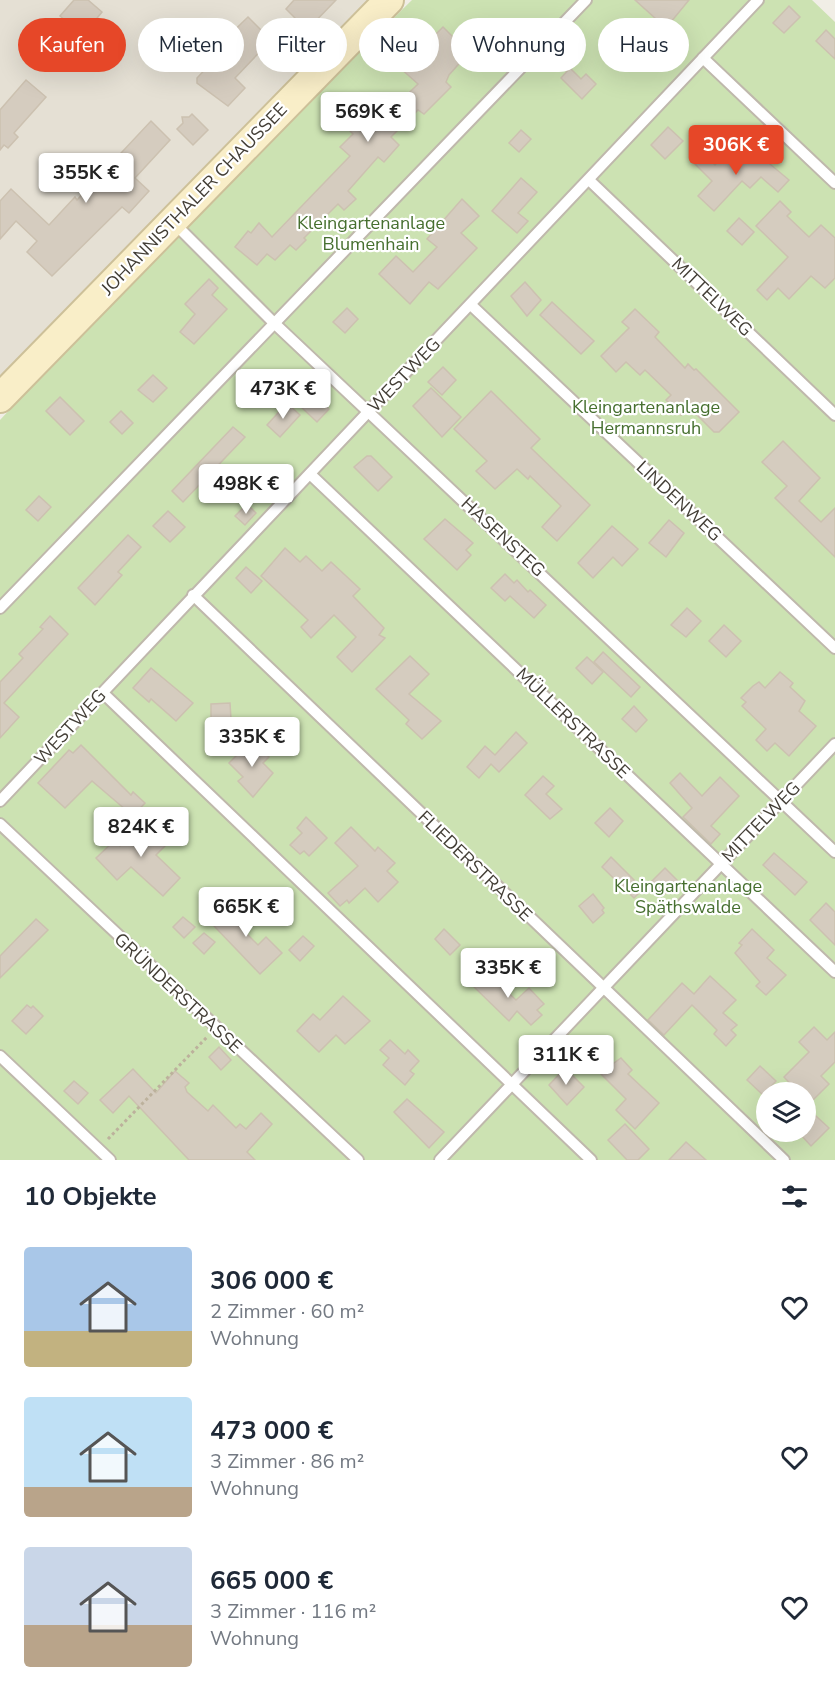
<!DOCTYPE html>
<html lang="de">
<meta charset="utf-8">
<style>
:root{--surface:#fff;--page:#f6f6f7;--text:#1f2937;--muted:#747a83;--accent:#e64728}
body{margin:0;font-family:"Nunito Sans",sans-serif;background:var(--page);color:var(--text);height:100vh;display:flex;flex-direction:column;font-size:22px;white-space:nowrap}
*{box-sizing:border-box;margin:0}
p{font-size:20px;color:var(--muted)}
.icon{flex:none;width:33px;height:33px;fill:none;stroke:currentColor;stroke-width:2;stroke-linecap:round;stroke-linejoin:round}
.map{position:relative;height:1160px;overflow:hidden}
.side{display:flex;flex-direction:column;background:var(--surface);flex:1}
.side>*{flex:none}
.guide{position:absolute;left:18px;top:18px;width:800px;height:54px;display:flex;gap:12px}
.buttons{position:absolute;left:756px;top:1082px;display:grid;gap:12px}
.buttons a{display:grid;place-items:center;width:60px;height:60px;border-radius:50%;background:var(--surface);box-shadow:0 6px 24px #0002;font-size:30px}
.price{position:absolute;translate:-50% -51px;padding:0 14px;border-radius:6px;background:#fff;color:#222;font-size:20px;line-height:39px;filter:drop-shadow(0 2px 3px #0008)}
.price::after{content:'';position:absolute;left:50%;top:36px;width:18px;height:14px;margin-left:-9px;background:inherit;clip-path:polygon(0 0,100% 0,50% 100%)}
.price.current{background:var(--accent);color:#fff}
ul{padding:0;list-style:none}
li{display:flex;align-items:center;gap:18px;height:150px;padding:0 24px}
li span{display:grid;place-items:center;flex:none;width:168px;height:120px;border-radius:6px;color:#555}
li>.icon{margin-inline-start:auto}
span .icon{width:72px;height:72px;fill:#fffc;stroke-width:1}
li b{font-size:26px}
h2{display:flex;justify-content:space-between;align-items:center;height:72px;padding:0 24px;font-size:26px}
.pill{padding:0 21px;border-radius:27px;background:var(--surface);box-shadow:0 6px 24px #0002;font-size:21px;line-height:54px}
.pill.current{background:var(--accent);color:#fff}
.map>svg:first-child{display:block}
.residential{fill:#e5e0d4}
.green{fill:#cce2b2;fill-rule:evenodd}
.building{fill:#d5ccbf;stroke:#ccc1b0;stroke-width:1.5}
.lines{fill:none;stroke-linecap:round;stroke-linejoin:round}
.lane-casing{stroke:#bfb8ac;stroke-width:14}
.secondary-casing{stroke:#cdc099;stroke-width:32}
.path{stroke:#bcb19c;stroke-width:3;stroke-dasharray:3 3;stroke-linecap:butt}
.lane{stroke:#fff;stroke-width:10}
.secondary{stroke:#f9eec8;stroke-width:28}
.labels{text-anchor:middle;stroke-width:4.5;stroke-linejoin:round;paint-order:stroke}
.street-label{font-size:18px;fill:#433e36;stroke:#fff}
.park-label{font-size:18px;fill:#466f2f;stroke:#fff}
</style>
<div class="map">
<svg width="835" height="1160" viewBox="0 0 835 1160">
<rect width="100%" height="100%" fill="#f1eee6"/>
<!-- residential -->
<polygon class="residential" points="0,0 368,0 166,222 0,395"/>
<!-- green -->
<path class="green" d="M412,0H812L835,22V845L472,518L835,850V1160H0V420L175,233ZM766,1092H806V1131H766Z"/>
<!-- building -->
<g class="building">
<polygon points="74,0 88,0 102,12 93,23 120,48 110,59 60,16"/>
<polygon points="294,0 336,0 307,30 286,9"/>
<polygon points="635,0 689,0 666,28"/>
<polygon points="789,6 800,17 784,33 773,23"/>
<polygon points="248,17 271,40 235,78 245,88 228,106 197,83 197,78 213,61 188,36 198,26 218,46"/>
<polygon points="468,26 482,38 449,75 446,82 451,87 424,114 418,110 391,137 399,145 384,162 378,157 348,191 356,199 344,210 338,204 304,238 306,240 296,250 290,245 275,260 267,254 257,265 235,247 248,231 251,233 259,223 272,237 350,156 340,147 353,134 339,120 348,110 360,121 369,111 380,121 418,84 399,67 425,40 428,42 443,27 456,40"/>
<polygon points="826,30 835,39 835,59 816,41"/>
<polygon points="570,68 581,79 586,74 596,84 582,99 561,78"/>
<polygon points="26,80 46,97 14,133 18,137 8,148 4,145 0,150 0,110"/>
<polygon points="192,114 208,130 193,145 177,129 183,123 182,117 189,117"/>
<polygon points="151,121 170,140 135,178 149,191 129,213 122,207 52,276 27,252 37,241 16,221 0,239 0,201 11,189 49,225 75,197 77,200"/>
<polygon points="668,127 683,141 665,159 651,145"/>
<polygon points="521,130 531,139 519,152 509,143"/>
<polygon points="746,150 754,158 758,154 789,180 778,192 761,177 750,188 742,181 714,211 698,196 712,181 694,163 703,154 715,165 724,155 733,163"/>
<polygon points="521,178 537,192 518,213 528,221 517,233 492,211"/>
<polygon points="462,199 479,216 461,233 477,248 438,289 429,282 410,304 379,274 396,256 413,272 437,247 427,239"/>
<polygon points="780,201 791,212 787,216 809,237 821,225 835,238 835,278 825,288 811,276 789,299 778,288 767,300 757,290 788,257 756,226"/>
<polygon points="739,218 754,232 742,245 727,231"/>
<polygon points="209,279 218,288 212,295 227,309 194,344 180,332 195,314 185,304"/>
<polygon points="525,282 541,300 527,316 511,296"/>
<polygon points="552,302 594,341 581,354 540,315"/>
<polygon points="347,308 358,319 345,333 333,322"/>
<polygon points="635,309 659,332 655,337 685,368 688,364 694,370 696,369 739,412 719,432 714,432 688,406 681,415 666,400 671,395 645,370 640,375 626,362 616,372 601,356 629,328 622,322"/>
<polygon points="443,367 456,380 442,395 428,382"/>
<polygon points="153,375 167,388 153,402 138,390"/>
<polygon points="431,388 461,417 442,437 413,406"/>
<polygon points="491,391 540,439 531,448 590,505 557,541 542,527 561,506 530,476 528,479 517,469 495,489 476,471 487,461 454,429"/>
<polygon points="312,394 329,409 317,422 300,406"/>
<polygon points="60,397 84,421 70,435 46,411"/>
<polygon points="287,403 300,415 280,437 267,425"/>
<polygon points="121,411 133,423 122,434 110,422"/>
<polygon points="233,427 245,437 183,502 172,491"/>
<polygon points="783,441 820,478 799,501 821,522 835,508 835,557 775,498 787,486 762,462"/>
<polygon points="367,456 371,456 392,477 378,491 354,467"/>
<polygon points="39,496 51,507 38,521 26,510"/>
<polygon points="247,504 256,513 245,525 235,516"/>
<polygon points="168,511 185,527 170,542 153,526"/>
<polygon points="445,519 473,543 466,550 471,555 457,570 424,539"/>
<polygon points="669,520 684,533 666,557 649,543"/>
<polygon points="612,526 638,549 622,566 613,557 593,578 578,563"/>
<polygon points="128,535 141,547 118,572 122,575 95,605 78,588"/>
<polygon points="285,548 300,562 306,556 322,571 331,562 360,589 353,596 384,628 379,635 385,638 352,672 337,657 356,637 334,615 311,638 301,627 308,620 261,576"/>
<polygon points="246,567 262,581 251,593 236,578"/>
<polygon points="505,574 514,583 517,580 528,592 530,590 546,605 534,618 510,596 505,601 491,588"/>
<polygon points="687,608 701,621 686,637 671,625"/>
<polygon points="50,616 68,634 4,703 19,717 0,738 0,682 23,658 19,654 43,629 40,627"/>
<polygon points="724,625 741,641 726,657 709,641"/>
<polygon points="603,652 640,687 631,697 594,662"/>
<polygon points="410,656 429,674 409,694 441,721 422,739 406,724 409,720 376,689"/>
<polygon points="587,657 603,672 592,684 576,668"/>
<polygon points="151,668 193,703 176,721 151,699 149,702 133,688"/>
<polygon points="780,672 793,683 790,687 805,701 799,711 816,726 789,756 775,743 767,751 756,740 766,729 742,706 746,702 741,698 753,686 759,682 765,688"/>
<polygon points="230,703 231,719 211,719 211,704"/>
<polygon points="634,706 647,720 636,732 622,719"/>
<polygon points="516,732 527,743 499,772 491,764 479,778 467,767 485,746 495,755"/>
<polygon points="252,740 269,757 263,763 273,773 253,797 238,781 243,777 229,763"/>
<polygon points="81,745 131,795 133,792 145,803 133,816 92,781 65,808 38,783 69,750 73,753"/>
<polygon points="680,773 702,796 720,777 739,796 711,826 720,834 711,844 683,817 692,808 670,783"/>
<polygon points="543,776 554,786 546,794 562,809 550,819 525,795"/>
<polygon points="610,808 623,821 609,837 595,823"/>
<polygon points="306,817 327,838 309,856 304,851 300,854 290,845 302,833 297,828"/>
<polygon points="145,819 168,843 156,855 180,878 163,896 131,867 117,880 96,858 114,841 120,846"/>
<polygon points="351,827 375,851 378,847 395,863 387,871 398,882 378,902 365,888 349,903 347,900 340,906 328,893 358,866 335,843"/>
<polygon points="774,853 807,882 795,895 763,865"/>
<polygon points="611,857 643,889 634,898 602,867"/>
<polygon points="665,868 677,880 665,894 652,881"/>
<polygon points="593,894 604,908 602,910 604,913 593,923 579,906"/>
<polygon points="237,898 251,912 238,925 258,945 266,937 282,953 260,974 214,926"/>
<polygon points="826,903 835,912 835,945 810,920"/>
<polygon points="183,917 195,927 184,938 173,927"/>
<polygon points="36,919 48,930 0,978 0,956"/>
<polygon points="444,929 460,945 450,955 435,939"/>
<polygon points="752,929 774,950 767,958 786,975 766,995 756,986 760,982 735,953 742,945 739,943"/>
<polygon points="204,933 215,942 204,954 193,943"/>
<polygon points="303,936 314,946 300,961 289,950"/>
<polygon points="479,972 487,972 516,1000 529,988 544,1004 537,1010 542,1015 531,1025 517,1011 509,1021 474,987 476,984 471,980"/>
<polygon points="710,976 736,1000 723,1013 737,1025 731,1030 736,1035 726,1046 714,1034 717,1030 692,1005 664,1035 648,1020 682,983 694,994"/>
<polygon points="343,996 370,1021 345,1044 336,1035 319,1052 297,1031 313,1014 320,1020"/>
<polygon points="27,1005 31,1008 33,1006 43,1016 26,1034 12,1021"/>
<polygon points="814,1027 827,1040 835,1032 835,1062 821,1076 829,1084 806,1107 806,1092 798,1092 784,1077 809,1052 799,1042"/>
<polygon points="390,1040 405,1054 408,1050 419,1061 410,1071 414,1074 405,1085 383,1065 389,1058 380,1050"/>
<polygon points="219,1047 231,1060 221,1070 209,1057"/>
<polygon points="621,1058 632,1070 628,1074 659,1103 635,1129 616,1110 626,1099 600,1073"/>
<polygon points="760,1066 776,1081 763,1095 747,1080"/>
<polygon points="565,1068 584,1087 567,1105 549,1085"/>
<polygon points="133,1069 156,1093 175,1071 189,1083 185,1087 187,1092 208,1111 213,1105 236,1128 240,1124 246,1129 261,1113 272,1124 247,1152 255,1160 189,1160 129,1096 113,1113 100,1100"/>
<polygon points="74,1081 88,1093 78,1104 64,1091"/>
<polygon points="407,1099 444,1132 429,1148 394,1112"/>
<polygon points="816,1116 829,1128 811,1146 799,1133 806,1131 806,1126"/>
<polygon points="625,1124 649,1149 638,1160 627,1160 608,1140"/>
<polygon points="686,1142 706,1160 669,1160"/>
</g>
<g class="lines">
<defs>
<g id="lane">
<polyline points="703,58 835,183"/>
<polyline points="589,180 835,415"/>
<polyline points="174,223 273,322 835,852"/>
<polyline points="471,305 835,648"/>
<polyline points="310,474 835,972"/>
<polyline points="193,595 784,1160"/>
<polyline points="0,608 586,0"/>
<polyline points="103,693 591,1160"/>
<polyline points="0,801 758,0"/>
<polyline points="0,824 358,1160"/>
<polyline points="0,1056 110,1160"/>
<polyline points="440,1160 835,744"/>
</g>
<polyline id="secondary" points="0,398 389,0"/>
</defs>
<!-- lane casing -->
<use href="#lane" class="lane-casing"/>
<!-- secondary casing -->
<use href="#secondary" class="secondary-casing"/>
<!-- path -->
<polyline class="path" points="108,1139 208,1036"/>
<!-- lane -->
<use href="#lane" class="lane"/>
<!-- secondary -->
<use href="#secondary" class="secondary"/>
</g>
<g class="labels">
<!-- street labels -->
<g class="street-label">
<text transform="translate(194 199) rotate(-46)" y="6">JOHANNISTHALER CHAUSSEE</text>
<text transform="translate(712 297) rotate(44)" y="6">MITTELWEG</text>
<text transform="translate(404 375) rotate(-46)" y="6">WESTWEG</text>
<text transform="translate(679 501) rotate(43)" y="6">LINDENWEG</text>
<text transform="translate(503 537) rotate(43)" y="6">HASENSTEG</text>
<text transform="translate(573 723) rotate(44)" y="6">MÜLLERSTRASSE</text>
<text transform="translate(70 727) rotate(-47)" y="6">WESTWEG</text>
<text transform="translate(761 822) rotate(-46)" y="6">MITTELWEG</text>
<text transform="translate(475 866) rotate(44)" y="6">FLIEDERSTRASSE</text>
<text transform="translate(178 993) rotate(43)" y="6">GRÜNDERSTRASSE</text>
</g>
<!-- park labels -->
<g class="park-label">
<text x="371" y="229">Kleingartenanlage<tspan x="371" dy="21">Blumenhain</tspan></text>
<text x="646" y="413">Kleingartenanlage<tspan x="646" dy="21">Hermannsruh</tspan></text>
<text x="688" y="892">Kleingartenanlage<tspan x="688" dy="21">Späthswalde</tspan></text>
</g>
</g>
</svg>
<div class="buttons">
<a><svg class="icon" aria-label="layers" viewBox="0 0 24 24"><path d="M12 4l9 5-9 5-9-5zM3 14l9 5 9-5"/></svg></a>
</div>
<b class="price" style="left:368px;top:143px">569K €</b>
<b class="price current" style="left:736px;top:176px">306K €</b>
<b class="price" style="left:86px;top:204px">355K €</b>
<b class="price" style="left:283px;top:420px">473K €</b>
<b class="price" style="left:246px;top:515px">498K €</b>
<b class="price" style="left:252px;top:768px">335K €</b>
<b class="price" style="left:141px;top:858px">824K €</b>
<b class="price" style="left:246px;top:938px">665K €</b>
<b class="price" style="left:508px;top:999px">335K €</b>
<b class="price" style="left:566px;top:1086px">311K €</b>
<div class="guide">
<a class="pill current">Kaufen</a>
<a class="pill">Mieten</a>
<a class="pill">Filter</a>
<a class="pill">Neu</a>
<a class="pill">Wohnung</a>
<a class="pill">Haus</a>
</div>
</div>
<section class="side">
<h2>10 Objekte<svg class="icon" aria-label="filters" viewBox="0 0 24 24"><path d="M4 7h16M4 17h16"/><circle cx="9" cy="7" r="2"/><circle cx="15" cy="17" r="2"/></svg></h2>
<ul>
<li><span style="background:linear-gradient(#a9c7e8 70%,#c2b280 0)"><svg class="icon" aria-label="home" viewBox="0 0 24 24"><path d="M3 11l9-7 9 7M6 9v11h12V9"/></svg></span><div><b>306 000 €</b><p>2 Zimmer · 60 m²</p><p>Wohnung</p></div><svg class="icon" aria-label="heart" viewBox="0 0 24 24"><path d="M12 20l-8-8c-3-5 5-10 8-4 3-6 11-1 8 4z"/></svg></li>
<li><span style="background:linear-gradient(#bfe0f5 75%,#b9a48a 0)"><svg class="icon" aria-label="home" viewBox="0 0 24 24"><path d="M3 11l9-7 9 7M6 9v11h12V9"/></svg></span><div><b>473 000 €</b><p>3 Zimmer · 86 m²</p><p>Wohnung</p></div><svg class="icon" aria-label="heart" viewBox="0 0 24 24"><path d="M12 20l-8-8c-3-5 5-10 8-4 3-6 11-1 8 4z"/></svg></li>
<li><span style="background:linear-gradient(#c9d6e8 65%,#b9a48a 0)"><svg class="icon" aria-label="home" viewBox="0 0 24 24"><path d="M3 11l9-7 9 7M6 9v11h12V9"/></svg></span><div><b>665 000 €</b><p>3 Zimmer · 116 m²</p><p>Wohnung</p></div><svg class="icon" aria-label="heart" viewBox="0 0 24 24"><path d="M12 20l-8-8c-3-5 5-10 8-4 3-6 11-1 8 4z"/></svg></li>
</ul>
</section>
